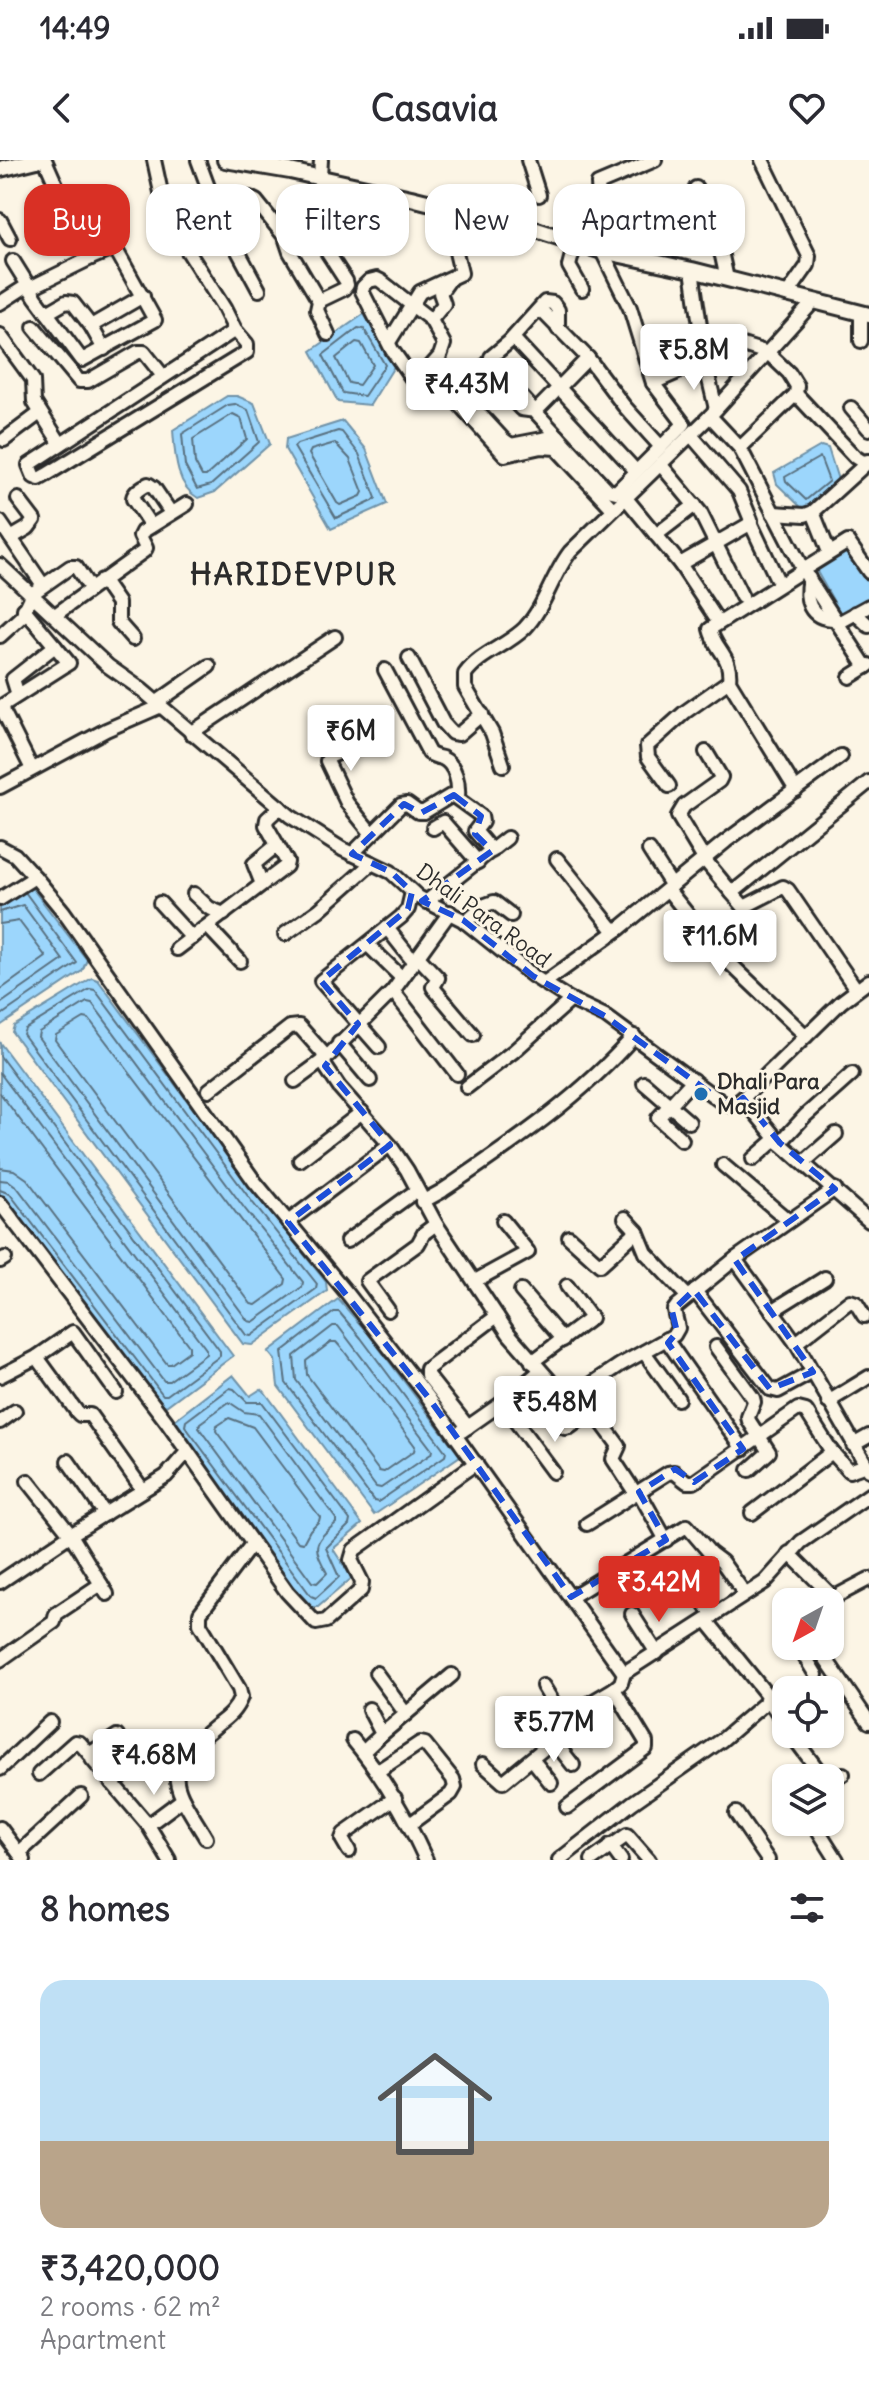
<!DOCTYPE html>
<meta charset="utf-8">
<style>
:root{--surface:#fff;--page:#f2f2f3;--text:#2b2b33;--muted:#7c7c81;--line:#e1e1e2;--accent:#d93025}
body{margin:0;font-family:Delius,sans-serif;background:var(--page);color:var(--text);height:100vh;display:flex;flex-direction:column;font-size:30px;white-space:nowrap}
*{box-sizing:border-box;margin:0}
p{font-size:26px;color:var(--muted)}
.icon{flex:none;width:44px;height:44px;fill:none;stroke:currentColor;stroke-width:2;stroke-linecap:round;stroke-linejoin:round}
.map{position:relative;height:1700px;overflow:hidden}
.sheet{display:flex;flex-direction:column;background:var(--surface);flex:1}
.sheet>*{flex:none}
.hud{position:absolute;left:24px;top:24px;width:822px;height:72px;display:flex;gap:16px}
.needle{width:52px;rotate:220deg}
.controls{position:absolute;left:772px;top:1428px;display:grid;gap:16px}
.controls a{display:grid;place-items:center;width:72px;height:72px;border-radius:16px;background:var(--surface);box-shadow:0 2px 6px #0004;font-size:40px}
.price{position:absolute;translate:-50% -68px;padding:0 18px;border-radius:8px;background:#fff;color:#222;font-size:26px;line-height:52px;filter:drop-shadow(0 2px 4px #0008)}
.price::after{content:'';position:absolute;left:50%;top:48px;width:24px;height:18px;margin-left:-12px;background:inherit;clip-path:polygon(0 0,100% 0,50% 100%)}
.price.current{background:var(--accent);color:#fff}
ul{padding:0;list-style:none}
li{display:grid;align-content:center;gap:16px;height:424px;padding:0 40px}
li+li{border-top:2px solid var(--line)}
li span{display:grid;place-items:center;height:248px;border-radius:24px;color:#555}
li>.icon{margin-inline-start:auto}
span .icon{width:144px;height:144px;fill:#fffc;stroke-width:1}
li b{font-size:34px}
h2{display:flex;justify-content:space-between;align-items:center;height:96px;padding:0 40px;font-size:34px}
.chip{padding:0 28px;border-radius:24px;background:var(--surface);box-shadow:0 2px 6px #0004;font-size:28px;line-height:72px}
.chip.current{background:var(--accent);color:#fff}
.status{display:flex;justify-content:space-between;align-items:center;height:56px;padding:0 40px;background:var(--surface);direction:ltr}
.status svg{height:22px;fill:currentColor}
header{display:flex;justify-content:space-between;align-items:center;height:104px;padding:0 40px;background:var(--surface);font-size:36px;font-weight:700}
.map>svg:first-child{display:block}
.water{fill:#9cd6fc;stroke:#6f92a8;stroke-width:2}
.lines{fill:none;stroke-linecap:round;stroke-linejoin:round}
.shore{stroke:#586f7f;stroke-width:2}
.minor-casing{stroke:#2b2b2b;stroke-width:18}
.major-casing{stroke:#2b2b2b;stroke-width:20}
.minor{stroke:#fcf5e5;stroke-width:12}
.major{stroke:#fcf5e5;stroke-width:14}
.marked{fill:none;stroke:#1d4ed8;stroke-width:6;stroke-dasharray:16 10;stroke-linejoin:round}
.poi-dot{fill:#1f6fb2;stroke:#fcf5e5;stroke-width:3}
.labels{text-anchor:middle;stroke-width:6;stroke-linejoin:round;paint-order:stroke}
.street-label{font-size:22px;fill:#2b2b2b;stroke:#fcf5e5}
.poi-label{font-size:22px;font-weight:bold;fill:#2b2b2b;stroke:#fcf5e5;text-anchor:start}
.district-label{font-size:30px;font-weight:bold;letter-spacing:2px;fill:#2b2b2b;stroke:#fcf5e5}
</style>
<div class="status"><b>14:49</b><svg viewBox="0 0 49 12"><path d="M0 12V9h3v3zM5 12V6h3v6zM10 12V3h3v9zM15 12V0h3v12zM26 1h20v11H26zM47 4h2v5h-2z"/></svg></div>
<header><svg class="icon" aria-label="back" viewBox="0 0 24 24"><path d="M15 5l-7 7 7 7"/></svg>Casavia<svg class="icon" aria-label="heart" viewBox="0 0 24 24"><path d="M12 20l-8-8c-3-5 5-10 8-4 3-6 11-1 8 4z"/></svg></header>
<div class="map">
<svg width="869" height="1700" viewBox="0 0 869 1700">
<rect width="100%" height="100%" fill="#fcf5e5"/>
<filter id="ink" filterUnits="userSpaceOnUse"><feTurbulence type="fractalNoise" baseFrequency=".0125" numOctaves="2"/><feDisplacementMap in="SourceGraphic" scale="16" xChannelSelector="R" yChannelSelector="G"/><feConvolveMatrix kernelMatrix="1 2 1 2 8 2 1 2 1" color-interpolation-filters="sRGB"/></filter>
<g filter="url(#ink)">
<!-- water -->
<g class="water">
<polygon points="364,154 395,205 370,245 338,242 311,191"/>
<path d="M227,236H237L254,243L270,284L215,332L198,338C175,325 175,293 173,270Z"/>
<polygon points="343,261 366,289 387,344 331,369 285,289 286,279"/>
<polygon points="821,286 828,288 839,323 807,353 777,324 774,313"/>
<polygon points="848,382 869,417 869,445 842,456 812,403"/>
<polygon points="29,724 87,800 82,811 0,866 0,735"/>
<polygon points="92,818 98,820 259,1038 326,1122 327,1131 252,1185 243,1184 12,872 14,866"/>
<polygon points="0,883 233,1196 166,1246 158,1242 0,1034"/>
<polygon points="338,1139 367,1172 460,1296 374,1355 278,1226 275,1200 268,1192"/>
<polygon points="233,1215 250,1236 261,1229 264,1231 362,1364 333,1389 352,1418 318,1447 308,1447 172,1262"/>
</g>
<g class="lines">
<!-- shore -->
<g class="shore">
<polygon points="358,168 364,169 385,205 364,236 343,233 323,195"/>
<polygon points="356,182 361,183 373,205 359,225 349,223 336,198"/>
<polygon points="235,244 248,250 259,282 211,325 197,329 185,306 182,274 228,245"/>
<polygon points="233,254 241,258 247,279 206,316 202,316 195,303 193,279"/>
<polygon points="338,271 342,272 359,294 376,338 373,341 336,358 294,287 297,284"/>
<polygon points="335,283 350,299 363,332 361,336 340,345 337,343 309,294 311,290"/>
<polygon points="820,297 829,321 806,340 786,321 785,317"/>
<polyline points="0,752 23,745 63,800 0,844"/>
<polyline points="0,764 19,761 46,797 0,830"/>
<polygon points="90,829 95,830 253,1043 317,1124 316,1129 251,1176 246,1175 23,874 25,869"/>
<polygon points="87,842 92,843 245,1049 303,1122 302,1127 253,1162 248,1161 38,877 39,872"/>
<polyline points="0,856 77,803 25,732"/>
<polygon points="84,858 89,859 286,1119 285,1124 256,1145 251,1144 55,880 56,875"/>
<polyline points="0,896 220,1191 220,1196 167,1235 163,1235 10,1034 0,1030"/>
<polyline points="0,913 206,1189 206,1194 169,1221 164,1221 17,1027 9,1021 0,1020"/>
<polyline points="0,933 189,1186 189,1191 171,1204 167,1204 27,1019 14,1010 0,1008"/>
<polygon points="334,1152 339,1152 361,1178 446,1292 445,1296 378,1342 374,1341 286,1223 282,1192"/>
<polygon points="333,1166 338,1166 432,1290 431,1294 381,1328 376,1327 296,1220 294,1196"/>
<polygon points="331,1182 336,1182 344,1191 415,1286 414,1291 384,1312 379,1311 307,1215 306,1201"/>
<polygon points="230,1228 234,1229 247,1242 262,1242 350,1360 349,1365 326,1388 339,1417 316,1438 311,1436 185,1266 186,1261"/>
<path d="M229,1242L244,1252L259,1254L336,1359V1363C312,1384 313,1386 327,1413L317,1423L312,1422L199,1268L200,1263Z"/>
<polygon points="229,1258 253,1267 320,1357 319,1361 310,1370 303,1383 298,1382 216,1271 217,1266"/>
</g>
<defs>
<g id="minor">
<polyline points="154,0 162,37 175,71 224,148 235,170 247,184 247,192 46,315 39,319 34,317 29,305 235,170"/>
<polyline points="198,0 218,54 259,130"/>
<polyline points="528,0 539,35"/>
<polyline points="762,0 809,96 808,105 787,135"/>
<polyline points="320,17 321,0"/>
<polyline points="696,28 722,96 727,119"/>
<polyline points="218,54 250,38 256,41 285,77 290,92 319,141 317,150 328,174"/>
<polyline points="0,60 10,79"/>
<polyline points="285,77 305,66 311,67 346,121 347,125 344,129 319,141"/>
<polyline points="575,83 569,106 582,129"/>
<polyline points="590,87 600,54 598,24 655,0"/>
<polyline points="13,101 36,138 82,200 155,160 115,88 91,98 88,97 45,0"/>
<polyline points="692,110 706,207 716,249"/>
<polyline points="30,128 91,98"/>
<polyline points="0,143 28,125"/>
<polyline points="540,149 588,198 624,246 661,287"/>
<polyline points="47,153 66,142 73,143 91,166 104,189"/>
<polyline points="431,160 444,144 440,133 450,119"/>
<polyline points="91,166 143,136"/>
<polyline points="34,167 79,221 88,221 138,192 144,192 163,216"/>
<polyline points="558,169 558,150 553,143 545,142 509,182 491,197 490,203 608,330 616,332 684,264 653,223 630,148 602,91"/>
<polyline points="701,172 768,193 789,213 797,226 796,234 740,288"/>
<polyline points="0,175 33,220 34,242 60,283"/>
<polyline points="513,178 636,311"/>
<polyline points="861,181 861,153"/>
<polyline points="389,182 420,132 461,113 445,46"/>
<polyline points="490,203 459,222 456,228 504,280 511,285 558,276"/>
<polyline points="432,205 440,196 444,184 431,160 381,121 377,119 369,121 363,127 362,131 392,190 411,217 423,217 432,205 440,223 505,295 541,287 556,288 613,349"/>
<polyline points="483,208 521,249 536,251 588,198"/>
<polyline points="653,223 678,212"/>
<polyline points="796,234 855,297 863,302 869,301"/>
<polyline points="851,248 869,269"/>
<path d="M710,256L740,288L803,410L710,469C715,491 732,495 729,521L796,630"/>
<polyline points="4,280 40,253"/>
<polyline points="661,305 700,352 742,437"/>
<polyline points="625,337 680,404 748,365 751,360 739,331 691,275"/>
<polyline points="813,352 829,392"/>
<polyline points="773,353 805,355 813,352 869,301"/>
<polyline points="0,362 43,425"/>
<polyline points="750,362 776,417"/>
<path d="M151,366L133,339C133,332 142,327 148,324L154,328L171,353"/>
<polyline points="656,375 695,345"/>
<polyline points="11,378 28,368 34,360 18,339"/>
<polyline points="680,404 715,457"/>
<polyline points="0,405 108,506 142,530 290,656 342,689 391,712 418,737 463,760 533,816 571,840 605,856 723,943 732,946 743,938 780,983 869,1061"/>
<path d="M809,418C804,440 809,459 835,459"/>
<polyline points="102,420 118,443 118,462 133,479"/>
<polyline points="24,449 69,503 3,545 4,553 32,609"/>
<polyline points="855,453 869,466"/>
<polyline points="55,455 144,391 146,388 140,376 142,372 187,344"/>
<polyline points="838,463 869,446"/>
<polyline points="0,476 22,456 33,433 70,407 76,407 90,428"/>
<polyline points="409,498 443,563 452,573 459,574 482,554"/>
<polyline points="866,507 803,410 848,382 869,412"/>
<path d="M385,510L429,593C433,596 437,597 442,598C456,604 459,624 458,637"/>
<polyline points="850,517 869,505"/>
<polyline points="18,535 13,519 55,486"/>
<polyline points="156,543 209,506"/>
<polyline points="191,573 335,477"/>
<polyline points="706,592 721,617 719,621 684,646 678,656 704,699 732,733"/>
<path d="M503,605L492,573L465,527V514C480,493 507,486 525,468C545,447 552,415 570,392L710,256L814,141"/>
<polyline points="669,626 648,597 647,586 685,552 729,521"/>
<polyline points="0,627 106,570 159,547"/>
<polyline points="433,668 443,662 478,702"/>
<polyline points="372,674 347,643 327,601 329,597 360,584 385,566"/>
<polyline points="0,687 15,695 35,717 0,739"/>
<polyline points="649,690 672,726"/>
<polyline points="352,694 401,645 407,644 418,652 424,652 452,635 481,656 482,662 475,671 492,691"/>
<polyline points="557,699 612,768 619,769 726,681 841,596"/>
<polyline points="35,717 63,751 255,1022 347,1133 428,1237 624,1513"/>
<polyline points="262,724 254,704 277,685"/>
<polyline points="668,730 717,791 806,876"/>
<polyline points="194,734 209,748 224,754"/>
<polyline points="426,742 507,678"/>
<polyline points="160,743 192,778"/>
<polyline points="465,762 483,746 494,742 511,755"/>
<polyline points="208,767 240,801"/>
<polyline points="387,768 413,801"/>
<polyline points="285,774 319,750 372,703"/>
<polyline points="368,785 402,818"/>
<polyline points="177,789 286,706 287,702 266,665 267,659 280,647"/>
<polyline points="417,796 438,818 433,827 435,830 473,875"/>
<polyline points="544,823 619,769"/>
<polyline points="856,829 788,730 783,727 744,747 732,733 869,622"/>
<polyline points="393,831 457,914"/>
<polyline points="339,883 370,920"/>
<polyline points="379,887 321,821 401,757 408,749 412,732"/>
<polyline points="295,921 325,899 393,831 450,752"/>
<polyline points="644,923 689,962"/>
<polyline points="467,927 514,891 571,840"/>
<polyline points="209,930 290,867 299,866 323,893 325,906 339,927 390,985 407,1010 436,1064 509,1174 565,1238 574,1236 620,1205 674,1175 678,1168 674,1150 677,1146 735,1099"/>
<polyline points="743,938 841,842 869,821"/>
<polyline points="682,980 658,958 693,920"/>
<polyline points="780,983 805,956 852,914"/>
<polyline points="753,999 776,979"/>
<polyline points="300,1000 362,952"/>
<polyline points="803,1003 836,974"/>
<polyline points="723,1005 789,1061"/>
<polyline points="835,1029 735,1099 796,1183 869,1310"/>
<path d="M422,1042L442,1031C511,984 579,939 634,876"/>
<polyline points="0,1043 166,1261 287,1432 316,1463 326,1461 361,1430 362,1422 351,1400 354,1390 476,1303"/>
<polyline points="625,1058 637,1071 646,1093 687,1136"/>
<polyline points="288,1062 390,985"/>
<polyline points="569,1077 600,1105 637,1071"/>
<polyline points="347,1081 417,1030"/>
<polyline points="0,1101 5,1098"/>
<polyline points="475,1121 528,1092 503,1061"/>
<polyline points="521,1131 563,1180"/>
<polyline points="695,1131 770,1229 778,1231 813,1212"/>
<polyline points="388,1150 367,1121 418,1084 424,1073 436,1064"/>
<polyline points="772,1151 825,1118"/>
<polyline points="666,1179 743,1289"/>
<polyline points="796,1183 850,1141 856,1143 864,1156"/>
<polyline points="716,1187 753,1238 754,1242 748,1257 749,1261 769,1292 749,1310"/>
<polyline points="644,1192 678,1239"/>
<polyline points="37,1197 77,1252 80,1255 90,1255 95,1262 143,1330"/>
<polyline points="532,1202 591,1158 567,1126"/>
<polyline points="0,1216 37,1197 73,1172 116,1232"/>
<polyline points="527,1222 559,1265 565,1268 570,1267 601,1244"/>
<polyline points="828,1242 869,1217"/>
<polyline points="502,1243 553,1312"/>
<polyline points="593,1251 619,1286 613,1299 636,1334"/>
<polyline points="0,1262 15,1251"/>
<polyline points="468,1267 427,1215 427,1209 497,1156"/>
<polyline points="462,1271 502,1243 540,1211"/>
<polyline points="853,1285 869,1276"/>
<polyline points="68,1301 105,1354"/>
<polyline points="28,1321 71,1375 107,1434"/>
<polyline points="639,1332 666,1380"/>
<polyline points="752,1353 832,1292 849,1311 866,1305"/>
<polyline points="587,1364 668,1313 674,1312 687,1322 694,1322 798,1249 806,1251 832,1292"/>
<polyline points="789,1393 828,1432 831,1436 829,1442"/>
<polyline points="0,1422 67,1377 166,1316 187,1292"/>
<polyline points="693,1426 713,1456"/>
<polyline points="571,1437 687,1366 710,1393 722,1402 745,1434"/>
<polyline points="831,1439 869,1419"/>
<polyline points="632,1454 657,1493"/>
<polyline points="817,1486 869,1562"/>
<polyline points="0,1500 54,1462 56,1454 101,1424"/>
<polyline points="376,1513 406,1554"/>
<polyline points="816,1515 805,1497 817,1486"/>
<polyline points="768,1539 786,1566"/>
<polyline points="581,1548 600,1579"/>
<polyline points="563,1559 614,1529 621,1523 624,1513 765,1422 801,1382 869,1335"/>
<polyline points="382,1574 452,1515"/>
<polyline points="791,1574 824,1618"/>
<polyline points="117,1576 92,1592 92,1599 148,1665 169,1700"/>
<path d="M353,1580C384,1617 406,1656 426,1700"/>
<polyline points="554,1581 573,1605"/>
<polyline points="363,1592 382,1574 369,1549"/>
<polyline points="532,1599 551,1623"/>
<polyline points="483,1604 503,1622 564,1572 566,1564 543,1526"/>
<polyline points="0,1609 50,1562"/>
<polyline points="378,1611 420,1583 425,1584 453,1619 455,1627 451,1634 410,1664"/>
<polyline points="39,1614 75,1582 80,1583 91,1596"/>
<polyline points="830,1620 843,1614"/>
<polyline points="112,1623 141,1601"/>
<polyline points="567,1647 646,1588 646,1582 614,1529"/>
<polyline points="736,1653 768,1700"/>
<polyline points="813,1662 837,1700"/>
<polyline points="148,1665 183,1639"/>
<polyline points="0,1668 24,1700"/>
<path d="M206,1678C171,1620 159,1612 217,1565C228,1557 236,1550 241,1537L239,1529L200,1464V1453L252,1384"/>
<polyline points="610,1685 621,1700"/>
<polyline points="349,1691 342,1679 344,1674 395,1638"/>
<polyline points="19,1693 81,1636"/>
<polyline points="559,1700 632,1643 722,1580 765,1543 767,1535 707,1461"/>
<polyline points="592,1700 627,1675 649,1700"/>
</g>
<g id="major">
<polyline points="225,0 290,11 411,38 524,66 602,91 692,110 869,155"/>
<polyline points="0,9 37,0"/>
</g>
</defs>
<!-- minor casing -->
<use href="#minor" class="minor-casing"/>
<!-- major casing -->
<use href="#major" class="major-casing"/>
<!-- minor -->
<use href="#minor" class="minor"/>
<!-- major -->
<use href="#major" class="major"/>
</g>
</g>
<!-- marked area -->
<path class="marked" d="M454,635L481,656L475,674L492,691L422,741L463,760L533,816L605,856L731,948L743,938L780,983L835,1029L735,1100L813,1212L770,1229L694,1130L672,1151L677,1172L668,1183L743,1289L694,1322L675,1309L639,1332L666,1380L571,1437L428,1237L288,1062L390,985L325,906L358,864L321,821L408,749L412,732L391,712L352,694L404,644L421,653Z"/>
<!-- markers -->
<circle class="poi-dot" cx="701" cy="934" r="8"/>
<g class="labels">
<!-- street labels -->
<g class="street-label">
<text transform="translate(484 755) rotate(36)" y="8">Dhali Para Road</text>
</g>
<!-- poi labels -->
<g class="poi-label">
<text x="717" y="929">Dhali Para<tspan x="717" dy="25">Masjid</tspan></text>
</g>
<!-- district labels -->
<g class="district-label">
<text x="294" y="425">HARIDEVPUR</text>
</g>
</g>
</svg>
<div class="controls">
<a><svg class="needle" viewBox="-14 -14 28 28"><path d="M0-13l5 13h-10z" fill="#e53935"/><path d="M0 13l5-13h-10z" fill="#7c7c81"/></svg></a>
<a><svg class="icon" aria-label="locate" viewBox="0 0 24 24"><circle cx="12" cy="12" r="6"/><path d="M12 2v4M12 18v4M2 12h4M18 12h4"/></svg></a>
<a><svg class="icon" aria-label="layers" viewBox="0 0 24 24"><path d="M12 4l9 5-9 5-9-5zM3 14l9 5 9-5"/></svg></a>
</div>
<b class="price" style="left:694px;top:232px">₹5.8M</b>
<b class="price" style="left:467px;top:266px">₹4.43M</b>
<b class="price" style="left:351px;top:613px">₹6M</b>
<b class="price" style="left:720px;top:818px">₹11.6M</b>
<b class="price" style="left:555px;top:1284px">₹5.48M</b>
<b class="price current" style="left:659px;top:1464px">₹3.42M</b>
<b class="price" style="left:554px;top:1604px">₹5.77M</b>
<b class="price" style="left:154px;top:1637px">₹4.68M</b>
<div class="hud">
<a class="chip current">Buy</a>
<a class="chip">Rent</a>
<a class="chip">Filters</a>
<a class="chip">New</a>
<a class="chip">Apartment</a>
</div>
</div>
<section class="sheet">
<h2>8 homes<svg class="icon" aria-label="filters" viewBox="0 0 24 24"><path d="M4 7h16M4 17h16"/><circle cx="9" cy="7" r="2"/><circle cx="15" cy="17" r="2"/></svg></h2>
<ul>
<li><span style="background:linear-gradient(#bfe0f5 65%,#b9a48a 0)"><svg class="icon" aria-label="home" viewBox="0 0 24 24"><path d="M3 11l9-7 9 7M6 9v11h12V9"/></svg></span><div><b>₹3,420,000</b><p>2 rooms · 62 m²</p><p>Apartment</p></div></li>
</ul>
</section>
